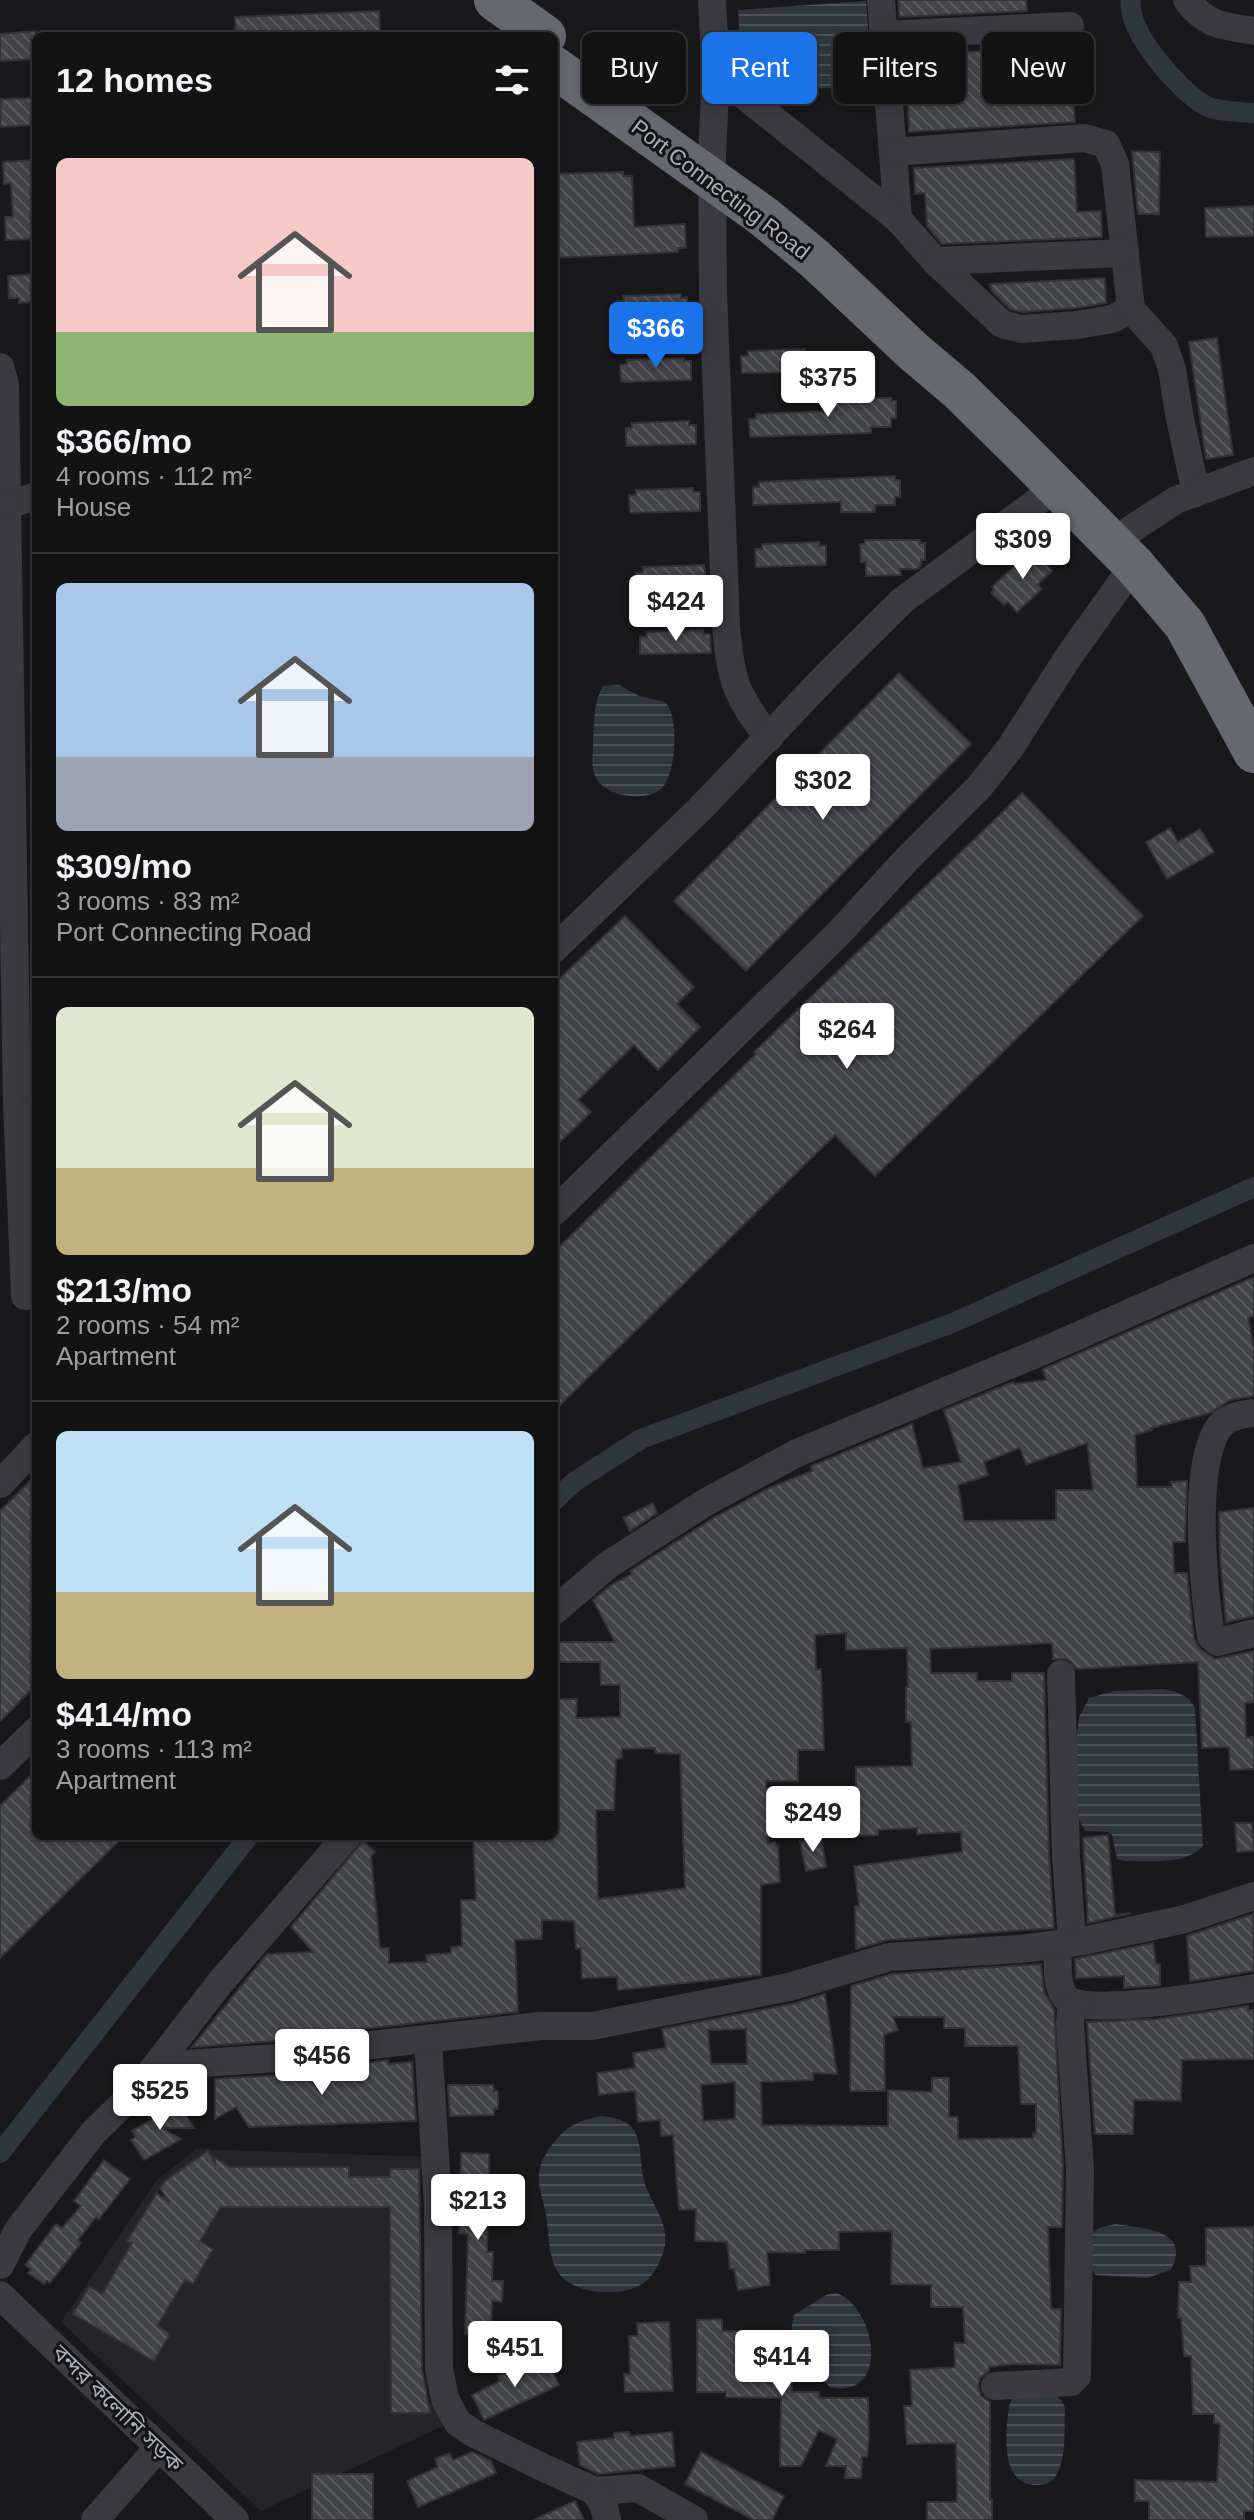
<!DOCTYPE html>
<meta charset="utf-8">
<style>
:root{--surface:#131314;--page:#202022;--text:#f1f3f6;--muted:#9d9ea0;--line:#323234;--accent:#1a73e8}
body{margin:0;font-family:Helvetica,"Noto Sans Bengali",sans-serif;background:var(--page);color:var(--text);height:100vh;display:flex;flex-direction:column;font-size:30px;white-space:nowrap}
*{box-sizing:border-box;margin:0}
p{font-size:26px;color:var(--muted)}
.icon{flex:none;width:44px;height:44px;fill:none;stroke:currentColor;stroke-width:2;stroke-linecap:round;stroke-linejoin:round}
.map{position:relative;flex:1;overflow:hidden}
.drawer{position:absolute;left:32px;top:32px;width:526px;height:1808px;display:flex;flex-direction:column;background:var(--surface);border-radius:12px;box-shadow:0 4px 12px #0003,0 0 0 2px var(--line)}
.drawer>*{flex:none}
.top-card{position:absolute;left:582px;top:32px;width:552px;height:72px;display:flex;gap:16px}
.price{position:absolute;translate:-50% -68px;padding:0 18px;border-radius:8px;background:#fff;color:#222;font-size:26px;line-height:52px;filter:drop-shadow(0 2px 4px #0008)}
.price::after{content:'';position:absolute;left:50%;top:48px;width:24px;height:18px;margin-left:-12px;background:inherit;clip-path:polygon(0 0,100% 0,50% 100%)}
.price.current{background:var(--accent);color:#fff}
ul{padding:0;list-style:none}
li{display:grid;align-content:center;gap:16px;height:424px;padding:0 24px}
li+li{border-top:2px solid var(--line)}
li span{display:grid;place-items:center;height:248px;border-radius:12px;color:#555}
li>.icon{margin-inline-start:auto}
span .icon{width:144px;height:144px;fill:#fffc;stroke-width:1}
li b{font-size:34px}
h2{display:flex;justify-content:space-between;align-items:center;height:96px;padding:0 24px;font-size:34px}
.tag{padding:0 28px;border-radius:12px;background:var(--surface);box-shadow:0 4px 12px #0003,0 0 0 2px var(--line);font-size:28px;line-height:72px}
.tag.current{background:var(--accent);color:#fff}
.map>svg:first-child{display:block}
.built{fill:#252528;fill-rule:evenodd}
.water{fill:url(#water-rules)}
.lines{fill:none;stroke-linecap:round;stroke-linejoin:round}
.canal{stroke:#2f373e;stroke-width:20}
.building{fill:url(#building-back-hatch);stroke:#333337;stroke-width:2;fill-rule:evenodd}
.minor{stroke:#3a3a40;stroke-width:28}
.highway{stroke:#666870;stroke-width:42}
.labels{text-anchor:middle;stroke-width:6;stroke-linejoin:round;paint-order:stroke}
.street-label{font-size:22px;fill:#abafba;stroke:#141416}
</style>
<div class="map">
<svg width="1254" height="2520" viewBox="0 0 1254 2520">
<defs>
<pattern id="water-rules" width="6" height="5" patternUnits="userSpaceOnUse" patternTransform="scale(2)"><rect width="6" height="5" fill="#2f373e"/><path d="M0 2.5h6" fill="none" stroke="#4a5158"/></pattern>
<pattern id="building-back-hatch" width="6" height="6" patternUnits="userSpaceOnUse" patternTransform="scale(2)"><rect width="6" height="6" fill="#434448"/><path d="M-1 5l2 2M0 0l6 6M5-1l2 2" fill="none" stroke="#5b5c60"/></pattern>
</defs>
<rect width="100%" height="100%" fill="#19191b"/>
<!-- built -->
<path class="built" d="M196,2149L433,2157L434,2317L443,2426L261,2511L61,2322L157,2180ZM206,2153L225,2164V2189L241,2167H349V2177L390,2195L391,2169H429L430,2413H392L390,2202L223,2204L204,2234L152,2201L165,2181ZM145,2210L213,2249L193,2284L185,2280L157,2326L170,2334L154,2361L73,2314L89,2287L102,2294L132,2243L127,2240Z"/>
<!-- water -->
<g class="water">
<polygon points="866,1 872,85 769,92 742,69 738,10"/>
<path d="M619,685L639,696L665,702C680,716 676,776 661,789C645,803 603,796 595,776C591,766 593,755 593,745C594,729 593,698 604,686Z"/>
<path d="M1162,1689C1176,1691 1189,1695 1195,1708L1203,1846C1186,1865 1149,1861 1125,1861L1117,1859L1112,1835L1108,1832L1085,1831L1077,1816L1076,1745L1079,1717L1089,1698L1114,1691Z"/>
<path d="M602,2116C641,2120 639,2138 642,2171C645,2198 669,2218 665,2245C663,2257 655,2274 645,2282C625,2297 583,2295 564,2279C549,2266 549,2239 547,2222C546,2205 535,2184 540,2168C543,2154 561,2131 573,2125C582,2120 592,2118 602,2116Z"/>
<path d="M1116,2224C1144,2229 1192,2229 1171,2270L1147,2278L1095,2275L1089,2264L1093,2233L1099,2228Z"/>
<path d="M836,2293C876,2306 892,2400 830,2387C805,2362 784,2354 794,2315L826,2295Z"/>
<path d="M1055,2395L1062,2401L1065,2408C1064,2429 1067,2457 1056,2476C1051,2484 1043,2485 1034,2485C999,2482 1006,2431 1009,2406L1012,2399Z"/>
</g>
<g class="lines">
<!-- canal -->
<g class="canal">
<path d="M1131,0C1126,31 1178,89 1204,105C1216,112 1240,112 1254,113"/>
<polyline points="554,1501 574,1482 641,1439 955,1322 1254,1187"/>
<polyline points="0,2153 249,1836"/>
</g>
</g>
<!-- building -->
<g class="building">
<polygon points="898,0 1026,0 1027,11 899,17"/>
<polygon points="379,11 380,35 236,36 235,17"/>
<polygon points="36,31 36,59 0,61 0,34"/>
<polygon points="1070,48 1075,122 909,132 906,54"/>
<polygon points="36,98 36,125 0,127 1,99"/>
<polygon points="1132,151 1160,152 1159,214 1138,214"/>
<polygon points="1074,159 1077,212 1101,211 1102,237 942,244 927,226 925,193 915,194 914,168"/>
<polygon points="36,160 36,239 6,240 5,217 13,217 11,183 4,184 3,162"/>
<polygon points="623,172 623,176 632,176 634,227 685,224 686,248 678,248 678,252 554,258 554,174"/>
<polygon points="1254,206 1254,236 1206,237 1205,208"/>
<polygon points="36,274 36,302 19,303 19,298 9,298 8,276"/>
<polygon points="1105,278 1106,303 1075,308 1023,312 1010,309 991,290 990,284"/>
<polygon points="681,294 681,298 687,297 688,316 617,318 617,301 624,301 623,296"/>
<polygon points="1217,338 1233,455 1206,459 1189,342"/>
<polygon points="805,349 805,353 812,353 812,372 742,373 741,356 748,356 748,351"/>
<polygon points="684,358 684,361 691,361 691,380 621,382 620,365 627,364 627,360"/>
<polygon points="835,398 891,398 891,401 896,401 896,418 891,418 891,427 871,427 871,433 750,437 749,419 756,419 756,414 831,411 831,402 835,402"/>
<polygon points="689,421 689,425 696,425 696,444 626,446 626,428 632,428 632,423"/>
<polygon points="895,476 895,480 900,480 900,497 895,497 895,505 875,505 875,512 841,512 841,502 753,505 753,487 759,487 759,482"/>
<polygon points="693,488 693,492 700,492 700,511 630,513 629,495 636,495 636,490"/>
<polygon points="865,540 920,540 920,543 925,543 925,560 921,560 921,566 917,569 900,569 901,575 866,576 866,562 861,562 860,544 865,544"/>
<polygon points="819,542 819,546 826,546 826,565 756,567 755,549 762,549 762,544"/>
<polygon points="1033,549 1035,552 1039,549 1050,561 1047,564 1052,571 1038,584 1042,589 1017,612 1008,602 1004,605 991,593 994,590 992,587"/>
<polygon points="704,565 708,590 637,592 636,573 643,572 643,567"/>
<polygon points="703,630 704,634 710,634 711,653 640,654 640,637 647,637 646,632"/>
<polygon points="899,673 971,744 746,971 674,901"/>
<polygon points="1022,793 1143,916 875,1176 835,1135 554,1411 554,1252 756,1054 754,1052"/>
<polygon points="1170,828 1178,842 1200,829 1214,852 1167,879 1146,842"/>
<polygon points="625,916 694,987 677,1004 700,1027 658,1070 634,1045 578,1100 591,1112 554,1148 554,984"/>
<path d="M1254,1277V1316L1248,1318L1254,1347V1396L1230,1400L1210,1413L1151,1428L1152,1430L1135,1435L1137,1487H1172L1171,1482L1187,1481L1185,1542H1173L1174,1573H1187L1194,1639L1200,1649L1215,1659L1254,1651V1702L1245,1703L1246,1738L1254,1737V1769L1230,1770L1229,1747L1202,1748L1198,1662L1077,1669L1068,1659H1053L1052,1643L930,1649L931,1673H977V1681H1012V1673H1044L1049,1856L1054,1928L888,1940L856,1949L855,1906H859L854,1866L962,1852L961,1832L917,1834V1828L878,1830V1835L852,1836L851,1806H854L853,1788H856V1767L912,1766L911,1722H906V1687H908L907,1648L846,1650V1633L815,1635L816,1670L821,1669L824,1750H798V1781H766L768,1843L775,1842L776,1846L778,1845L780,1882L761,1885V1975L618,1990L617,1977L582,1978L581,1948L576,1949L574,1921L542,1920V1939L515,1940L518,2012L352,2030L290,2040L192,2047L267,1954L313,1952L291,1927L363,1841L375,1852L371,1856L380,1948H389V1963L427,1962L426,1955L451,1953V1947L462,1946L461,1900H476L473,1836H554L557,1715H554V1699H577L576,1718L620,1717V1685H601L600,1662H554V1642H615L593,1600L611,1585L632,1574L630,1571L715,1517L769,1488L812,1471L811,1466L912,1424L923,1468L961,1462L944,1410L1013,1382L1014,1384L1046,1380L1043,1369ZM1087,1443L1093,1490H1056V1520L964,1521L958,1485L988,1475L984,1462L1020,1448L1026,1465ZM655,1748V1753L680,1754L685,1888L598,1899L596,1810H614L616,1759L622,1758V1749Z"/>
<polygon points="36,1475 36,1685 0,1721 0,1511"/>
<polygon points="653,1503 657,1513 630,1531 623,1518"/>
<polygon points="1254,1508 1254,1616 1226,1622 1220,1556 1219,1512"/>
<polygon points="36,1770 36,1836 124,1836 0,1958 0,1806"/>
<polygon points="1235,1823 1252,1823 1254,1851 1237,1852"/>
<polygon points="1108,1835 1115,1915 1131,1913 1088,1923 1083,1838"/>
<polygon points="821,1836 826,1867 806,1871 800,1841"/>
<polygon points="1253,1914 1254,1971 1190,1981 1187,1936"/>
<polygon points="1153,1943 1156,1964 1160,1964 1160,1985 1124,1988 1124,1976 1076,1978 1075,1959"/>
<path d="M1041,1964L1044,1992L1054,2009L1063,2169L1062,2227H1048L1051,2309H1061L1060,2365L1014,2364L989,2367V2371L980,2378L978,2386L981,2396L990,2402V2500L992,2499V2520H927V2502H957L956,2443L907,2444L904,2406H912L910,2370L955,2367L954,2343H965L963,2307H931V2285L891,2284L892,2231L839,2232V2250H805V2253L767,2252L770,2285L738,2290L734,2269H730L727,2242L695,2241L696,2209L679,2210L673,2135L661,2136L660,2120L638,2122L635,2091L599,2095L597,2073L635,2068L633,2053L666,2048L662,2029L792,2004L825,1994L837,2074L813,2073V2080L761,2082L762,2125L888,2126V2090L932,2092V2078H949V2117H958V2139L1033,2138V2133L1036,2134V2104H1021L1018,2046H965V2028H944V2017H893L898,2030L884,2035L885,2091H850L851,1986L892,1974ZM746,2029L747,2064H711L708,2030ZM735,2082V2119L703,2121L701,2085Z"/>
<polygon points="1248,2006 1248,2010 1254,2010 1254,2059 1182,2060 1181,2101 1134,2100 1133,2134 1095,2134 1087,2022 1157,2019"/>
<polygon points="388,2060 388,2064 412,2062 416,2121 249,2127 236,2107 215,2119 215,2079 367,2070 366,2063"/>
<polygon points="448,2085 493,2085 494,2091 498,2091 498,2109 494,2109 494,2115 450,2116"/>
<polygon points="176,2105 180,2112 183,2110 194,2128 162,2128 181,2139 144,2160 131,2140 136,2137 132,2131"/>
<polygon points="208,2151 215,2163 215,2158 230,2167 349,2167 349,2177 390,2177 390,2169 419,2169 422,2369 430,2413 391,2413 390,2207 221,2207 200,2241 213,2249 193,2284 185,2280 157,2326 170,2334 154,2361 73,2314 89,2286 102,2294 132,2243 127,2241 157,2193 169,2202 160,2188 165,2181"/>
<polygon points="461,2153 489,2154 489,2181 496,2181 496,2206 488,2206 487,2252 493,2252 492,2281 503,2281 502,2302 492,2301 491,2335 465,2334 468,2234 459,2233"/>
<polygon points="104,2160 130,2179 99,2219 96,2217 78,2240 81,2243 50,2283 47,2281 44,2284 28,2273 31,2269 25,2265 56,2224 62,2228 81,2206 74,2201"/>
<polygon points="1254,2227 1254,2511 1244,2511 1244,2520 1149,2520 1149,2501 1135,2501 1135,2480 1217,2482 1220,2424 1214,2423 1214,2414 1193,2414 1191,2356 1184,2356 1181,2318 1178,2318 1179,2282 1191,2282 1190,2266 1206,2266 1206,2228"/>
<polygon points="722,2319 722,2331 748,2331 748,2348 772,2348 775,2379 792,2379 792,2392 819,2392 819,2398 868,2398 869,2438 867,2457 862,2457 861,2478 845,2478 846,2466 826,2466 837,2439 819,2430 801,2466 780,2466 781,2398 726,2397 726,2392 697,2392 697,2320"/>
<polygon points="669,2322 673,2391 625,2392 624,2374 630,2374 629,2336 638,2336 637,2323"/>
<polygon points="546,2359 559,2385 484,2420 472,2395 500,2381 497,2376 514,2367 517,2373"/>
<polygon points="629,2432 630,2436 672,2432 675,2466 598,2474 580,2465 577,2442 614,2438 614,2433"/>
<polygon points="472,2452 491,2461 496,2473 418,2507 407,2481 438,2467 435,2459 449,2453 453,2460"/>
<polygon points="701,2452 784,2496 772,2520 754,2520 685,2484"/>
<rect x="312" y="2474" width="61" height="46"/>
<polygon points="575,2501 584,2520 533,2520"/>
</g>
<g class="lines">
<!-- minor -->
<g class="minor">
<path d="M712,0L716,73L712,155L713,292L726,626C731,681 735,694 769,738"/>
<polyline points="881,0 898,219"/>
<path d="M1187,0C1206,26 1224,26 1254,31"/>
<polyline points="884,35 1070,26"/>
<polyline points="716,73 898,219 935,261 1002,324 1021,329 1077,325 1112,319 1131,309"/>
<polyline points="893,152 1084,138 1106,144 1115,164 1131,309 1164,346 1172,369 1179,414 1196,493"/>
<polyline points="935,261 1125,253"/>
<polyline points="0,367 5,384 17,1104 25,1296"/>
<polyline points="8,505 36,496"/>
<polyline points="1130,530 1176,500 1254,471"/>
<polyline points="554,949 700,809 831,671 903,600 1057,487"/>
<polyline points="554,1212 838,934 908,858 980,786 1010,748 1069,656 1134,565"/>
<path d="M1254,1413C1245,1414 1232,1416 1224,1422C1189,1452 1204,1593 1211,1636L1218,1642L1254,1633"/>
<polyline points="0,1484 36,1446"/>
<polyline points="554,1611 608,1565 706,1502 797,1453 1050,1348 1254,1258"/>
<polyline points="1061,1674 1066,1855 1072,1942"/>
<polyline points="0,1766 36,1731"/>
<path d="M1058,1944C1058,1960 1055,1985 1066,1998C1084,2018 1224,1993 1254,1988"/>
<polyline points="428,2040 438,2205 439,2369 445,2399 458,2423 475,2434 544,2468 595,2491 638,2488 694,2520"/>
<polyline points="156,2066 292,2057 354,2047 541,2026 592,2026 789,1987 889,1957 1020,1949 1083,1941 1185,1919 1254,1896"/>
<polyline points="0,2265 18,2230 93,2133 137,2090 219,1984 347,1836"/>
<polyline points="0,2295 235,2520"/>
<polyline points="995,2386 1071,2382 1077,2376 1080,2169 1070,2024 1071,2011 1077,2005"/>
<polyline points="595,2491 604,2507 607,2520"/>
<polyline points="95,2520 159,2447"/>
</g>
<!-- highway -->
<g class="highway">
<polyline points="495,0 545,36"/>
<polyline points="554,67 763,216 815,259 914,352 959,390 1019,449 1134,565 1185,625 1254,752"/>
</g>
</g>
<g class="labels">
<!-- street labels -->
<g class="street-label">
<text transform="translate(721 189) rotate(37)" y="8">Port Connecting Road</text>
<text transform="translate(118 2408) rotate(44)" y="8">বন্দর কলোনি সড়ক</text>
</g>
</g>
</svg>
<b class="price current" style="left:656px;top:370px">$366</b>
<b class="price" style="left:828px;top:419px">$375</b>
<b class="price" style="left:1023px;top:581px">$309</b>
<b class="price" style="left:676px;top:643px">$424</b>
<b class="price" style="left:823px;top:822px">$302</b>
<b class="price" style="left:847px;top:1071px">$264</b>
<b class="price" style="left:813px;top:1854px">$249</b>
<b class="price" style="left:322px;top:2097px">$456</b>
<b class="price" style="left:160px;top:2132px">$525</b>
<b class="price" style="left:478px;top:2242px">$213</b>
<b class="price" style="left:515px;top:2389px">$451</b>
<b class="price" style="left:782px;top:2398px">$414</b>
<div class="top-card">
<a class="tag">Buy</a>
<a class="tag current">Rent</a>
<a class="tag">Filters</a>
<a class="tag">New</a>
</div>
<section class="drawer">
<h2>12 homes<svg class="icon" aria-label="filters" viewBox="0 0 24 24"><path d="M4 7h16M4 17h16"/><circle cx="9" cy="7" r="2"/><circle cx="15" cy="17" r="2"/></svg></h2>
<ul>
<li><span style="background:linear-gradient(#f6c9c9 70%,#8fb573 0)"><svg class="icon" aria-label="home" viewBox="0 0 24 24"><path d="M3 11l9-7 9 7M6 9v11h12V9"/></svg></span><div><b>$366/mo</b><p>4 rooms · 112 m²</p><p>House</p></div></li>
<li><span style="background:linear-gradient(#a9c7e8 70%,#9aa5b1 0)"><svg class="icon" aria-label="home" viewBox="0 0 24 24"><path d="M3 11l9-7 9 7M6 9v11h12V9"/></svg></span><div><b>$309/mo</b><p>3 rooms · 83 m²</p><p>Port Connecting Road</p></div></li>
<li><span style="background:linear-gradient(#dfe7d0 65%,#c2b280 0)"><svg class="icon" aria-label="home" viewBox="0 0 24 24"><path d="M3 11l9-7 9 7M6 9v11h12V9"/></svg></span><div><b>$213/mo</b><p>2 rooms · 54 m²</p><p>Apartment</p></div></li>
<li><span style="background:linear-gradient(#bfe0f5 65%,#c2b280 0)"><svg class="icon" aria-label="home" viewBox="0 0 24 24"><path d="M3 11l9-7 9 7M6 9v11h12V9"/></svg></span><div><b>$414/mo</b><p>3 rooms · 113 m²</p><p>Apartment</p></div></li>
</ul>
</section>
</div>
